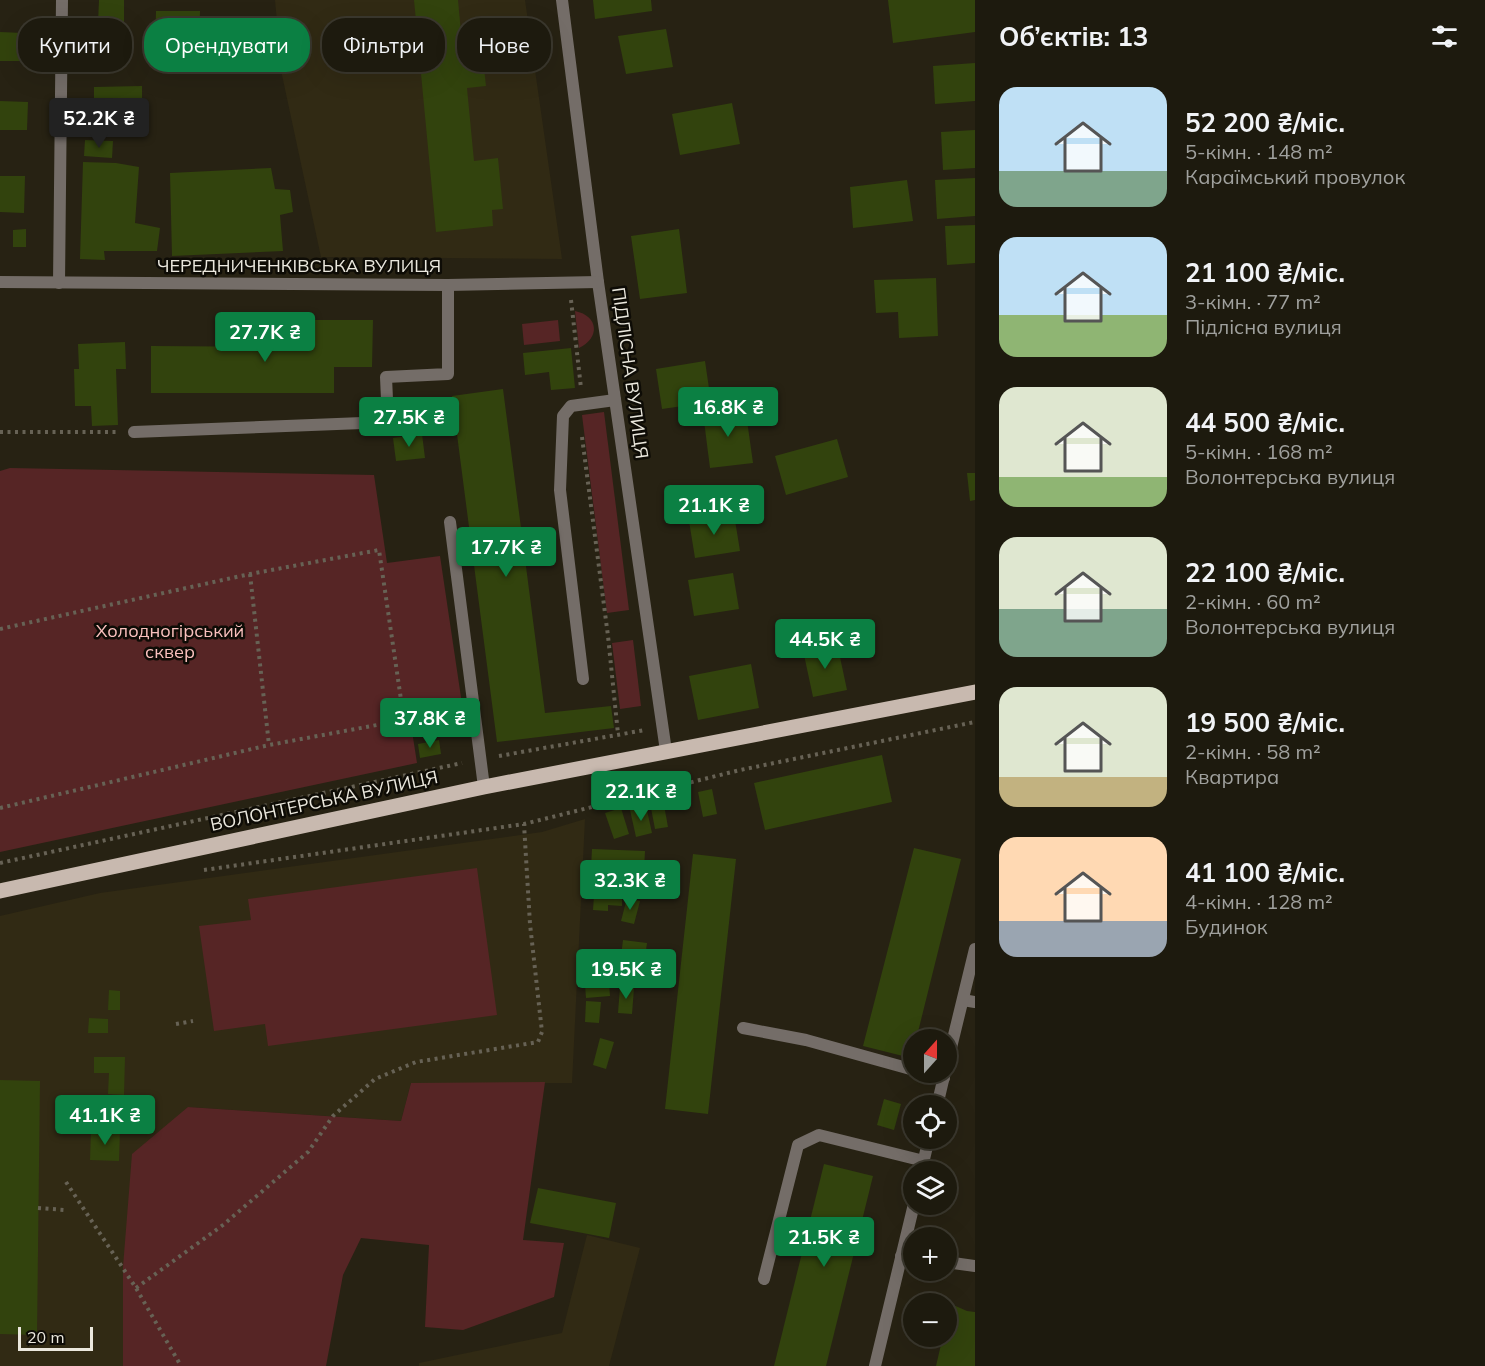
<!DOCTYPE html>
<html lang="uk">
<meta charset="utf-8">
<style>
:root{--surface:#1d1a0e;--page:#2a271c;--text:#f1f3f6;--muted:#a0a19e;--line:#3b382e;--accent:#0b8043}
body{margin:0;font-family:Mulish,sans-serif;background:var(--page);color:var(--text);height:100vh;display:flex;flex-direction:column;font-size:22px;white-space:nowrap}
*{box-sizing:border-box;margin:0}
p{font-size:20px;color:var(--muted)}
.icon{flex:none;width:33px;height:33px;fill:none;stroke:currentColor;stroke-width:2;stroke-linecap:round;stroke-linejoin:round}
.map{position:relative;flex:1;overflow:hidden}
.side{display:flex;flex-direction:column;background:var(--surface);width:510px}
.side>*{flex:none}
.hud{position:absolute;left:18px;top:18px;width:570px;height:54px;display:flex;gap:12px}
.needle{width:39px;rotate:21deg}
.tools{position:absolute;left:903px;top:1029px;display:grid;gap:12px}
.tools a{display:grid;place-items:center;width:54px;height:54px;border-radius:50%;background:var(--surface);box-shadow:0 6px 24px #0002,0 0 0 2px var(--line);font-size:30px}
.scale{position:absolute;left:18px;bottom:15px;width:75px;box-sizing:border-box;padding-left:6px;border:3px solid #ebe8de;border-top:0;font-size:16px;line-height:21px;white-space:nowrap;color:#ebe8de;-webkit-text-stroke:4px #0e0c06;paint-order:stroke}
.price{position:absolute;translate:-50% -51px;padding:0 14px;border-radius:6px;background:var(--accent);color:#fff;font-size:20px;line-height:39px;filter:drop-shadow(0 2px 3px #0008)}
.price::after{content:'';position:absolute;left:50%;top:36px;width:18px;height:14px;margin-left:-9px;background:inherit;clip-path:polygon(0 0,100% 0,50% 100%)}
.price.selected{background:#222;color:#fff}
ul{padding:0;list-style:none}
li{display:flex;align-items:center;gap:18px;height:150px;padding:0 24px}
li span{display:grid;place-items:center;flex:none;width:168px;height:120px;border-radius:18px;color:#555}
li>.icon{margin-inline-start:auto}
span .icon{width:72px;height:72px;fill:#fffc;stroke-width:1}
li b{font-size:26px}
h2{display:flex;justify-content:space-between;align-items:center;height:72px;padding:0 24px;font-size:26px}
.chip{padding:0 21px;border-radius:24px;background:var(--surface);box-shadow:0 6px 24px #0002,0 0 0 2px var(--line);font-size:21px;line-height:54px}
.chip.selected{background:var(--accent);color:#fff}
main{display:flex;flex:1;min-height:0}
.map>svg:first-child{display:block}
.built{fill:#312a14}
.green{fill:#562525}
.building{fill:#32430d}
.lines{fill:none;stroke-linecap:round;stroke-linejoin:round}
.path{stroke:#676255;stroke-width:4;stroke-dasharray:3 4.5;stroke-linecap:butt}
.service{stroke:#746d68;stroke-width:12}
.minor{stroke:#746d68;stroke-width:12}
.tertiary{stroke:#746d68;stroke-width:12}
.primary{stroke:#c8b9af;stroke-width:15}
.labels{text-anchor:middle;stroke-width:5;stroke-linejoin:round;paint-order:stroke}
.street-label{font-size:18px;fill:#ebe8de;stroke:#0e0c06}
.park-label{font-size:18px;fill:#f9c0bd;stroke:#0e0c06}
</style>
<main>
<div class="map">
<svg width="975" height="1366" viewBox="0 0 975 1366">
<rect width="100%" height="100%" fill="#272213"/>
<!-- built -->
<g class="built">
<polygon points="275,0 525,0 562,259 321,257 282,75"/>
<polygon points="585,819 572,1083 411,1083 401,1121 188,1107 123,1267 123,1366 0,1366 0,916 100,893 542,832"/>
<polygon points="587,1235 640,1248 609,1366 419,1366 419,1363 562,1333"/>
</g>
<!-- green -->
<g class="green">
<path d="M575,311C599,316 600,338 579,348Z"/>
<polygon points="558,320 560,341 524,345 522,324"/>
<polygon points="604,412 629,610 607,613 582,415"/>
<polygon points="10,468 374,475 387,563 440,556 462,704 409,712 417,763 0,852 0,471"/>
<polygon points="633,640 641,706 620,709 612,643"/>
<polygon points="477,868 497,1015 268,1046 265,1024 214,1031 199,926 251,920 248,899"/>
<polygon points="545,1082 523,1240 564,1243 554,1297 463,1330 425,1327 429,1245 361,1238 343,1275 326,1366 123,1366 123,1267 132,1154 188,1107 401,1121 411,1083"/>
</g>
<!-- building -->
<g class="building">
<polygon points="99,0 124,0 124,23 98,23"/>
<polygon points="414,0 458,0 461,32 480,30 486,86 467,88 474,161 498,158 503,209 492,210 493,226 436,232"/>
<polygon points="593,0 651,0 652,11 595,19"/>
<polygon points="888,0 975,0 975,32 893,43"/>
<polygon points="156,11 200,11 199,53 155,52"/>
<polygon points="666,29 673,67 626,74 618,36"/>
<polygon points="0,32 23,33 22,61 0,61"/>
<polygon points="975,63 975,101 935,104 933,66"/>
<polygon points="142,86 142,130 119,131 119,116 94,117 94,87"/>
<polygon points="0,101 28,102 27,130 0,130"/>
<polygon points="732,103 740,144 680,155 672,114"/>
<polygon points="975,130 975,168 943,170 941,132"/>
<polygon points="85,140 113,141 112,158 84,156"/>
<polygon points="83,162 116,163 139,167 135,223 160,228 157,251 104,251 105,260 80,259"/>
<polygon points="271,168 275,189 290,190 293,212 280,215 283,251 172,256 170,173"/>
<polygon points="0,176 25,176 24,213 0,212"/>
<polygon points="975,178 975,216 937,219 935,180"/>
<polygon points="907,180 913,221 853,228 850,187"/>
<polygon points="975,225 975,263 947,265 945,226"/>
<polygon points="26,229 26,247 13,247 13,230"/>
<polygon points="679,229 687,293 640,299 631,236"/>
<polygon points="936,278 938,336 899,338 898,312 876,313 874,280"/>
<polygon points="313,320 373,320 372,367 334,367 334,393 151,393 151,346 313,347"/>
<polygon points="125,342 126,369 116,369 118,425 92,426 91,406 75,406 74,369 79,369 78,344"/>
<polygon points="571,348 575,388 551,390 549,372 525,375 523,353"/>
<polygon points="705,361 711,402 662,409 656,369"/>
<polygon points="503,389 545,713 611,706 614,728 497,742 452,396"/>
<polygon points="745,406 753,463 710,468 703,413"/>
<polygon points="422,434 425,458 396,461 393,438"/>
<polygon points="837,439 848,477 786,495 775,456"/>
<polygon points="967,473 975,473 975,500 970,501"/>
<polygon points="734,514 740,551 695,558 689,521"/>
<polygon points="733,573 739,609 694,616 688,580"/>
<polygon points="837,643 847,690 813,697 803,650"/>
<polygon points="751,664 759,708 698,720 689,676"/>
<polygon points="439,740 441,754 420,758 418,744"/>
<polygon points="882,755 892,802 765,830 754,783"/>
<polygon points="712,789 717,814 703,817 698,792"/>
<polygon points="664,805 668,827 655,829 651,808"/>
<polygon points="646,806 652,833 636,837 630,810"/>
<polygon points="621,808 629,834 614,839 605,813"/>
<polygon points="914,848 961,859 916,1040 914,1040 911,1058 863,1046"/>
<polygon points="592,849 645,851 644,871 629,871 629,868 615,867 615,876 603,876 603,868 591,867"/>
<polygon points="693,854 736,859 708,1114 665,1109"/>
<polygon points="595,880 622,882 622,906 608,905 608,911 593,910"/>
<polygon points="627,898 640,901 634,924 621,921"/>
<polygon points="623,940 647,943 645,958 621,956"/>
<rect x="591" y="954" width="14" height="27"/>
<polygon points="609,983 610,996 586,998 585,985"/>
<polygon points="620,987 634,988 632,1014 618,1013"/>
<polygon points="109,990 120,991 120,1010 108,1010"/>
<polygon points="586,1001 601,1002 599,1023 585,1022"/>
<polygon points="89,1018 108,1019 108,1033 88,1033"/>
<polygon points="600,1038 614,1042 606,1069 593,1065"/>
<polygon points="94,1057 125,1057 124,1095 108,1094 109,1073 94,1073"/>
<polygon points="0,1080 40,1081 37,1335 0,1334"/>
<polygon points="884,1099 901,1104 894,1130 877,1125"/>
<polygon points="91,1131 120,1131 119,1161 90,1160"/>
<polygon points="824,1164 873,1176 826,1366 774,1366"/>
<polygon points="538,1188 616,1203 609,1238 530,1223"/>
<polygon points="951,1304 967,1311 975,1312 975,1366 936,1366 943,1336 946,1336 946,1323"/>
</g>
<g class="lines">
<!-- path -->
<g class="path">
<polyline points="571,300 581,388"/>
<polyline points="0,432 118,432"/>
<polyline points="582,437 608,636 618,734"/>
<polyline points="250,574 269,745"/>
<polyline points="0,629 250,574 379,550 404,720"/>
<polyline points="499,756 645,730"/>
<polyline points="0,808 269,745 404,720 457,725"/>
<polyline points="0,863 462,763"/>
<polyline points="204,870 524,824 740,770 975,722"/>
<polyline points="176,1024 193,1021"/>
<polyline points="66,1182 136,1288 181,1366"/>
<polyline points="38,1208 65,1210"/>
<polyline points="136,1288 223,1225 308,1152 333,1116 375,1079 416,1062 538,1042 542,1032 530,924 524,824"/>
</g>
<!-- service -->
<g class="service">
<polyline points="134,432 388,422 386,377 448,374 448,285"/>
<polyline points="450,522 484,787"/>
<polyline points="583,679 560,490 563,416 571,406 615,400"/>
<polyline points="963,1000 975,1002"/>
<polyline points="743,1028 806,1040 914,1070"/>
<polyline points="924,1072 944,1078"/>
<polyline points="901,1256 914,1258"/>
<polyline points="946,1262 975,1266"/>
<polyline points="764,1279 798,1145 819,1135 924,1161"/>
</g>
<!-- minor -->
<g class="minor">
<polyline points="562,0 598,282 666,751"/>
<polyline points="0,282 448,285 598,282"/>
<polyline points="59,283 62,0"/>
</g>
<!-- tertiary -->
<g class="tertiary">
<polyline points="946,1068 975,949"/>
<polyline points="937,1106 945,1072"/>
<polyline points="921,1172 929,1138"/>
<polyline points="875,1366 914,1204"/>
</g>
<!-- primary -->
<polyline class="primary" points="0,891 484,787 975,692"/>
</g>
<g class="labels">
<!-- street labels -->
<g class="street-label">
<text x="299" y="272">ЧЕРЕДНИЧЕНКІВСЬКА ВУЛИЦЯ</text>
<text transform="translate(630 373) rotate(82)" y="6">ПІДЛІСНА ВУЛИЦЯ</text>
<text transform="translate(324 801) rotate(-12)" y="6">ВОЛОНТЕРСЬКА ВУЛИЦЯ</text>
</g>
<!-- park labels -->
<g class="park-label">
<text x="170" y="637">Холодногірський<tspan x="170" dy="21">сквер</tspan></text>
</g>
</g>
</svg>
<div class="tools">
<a><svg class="needle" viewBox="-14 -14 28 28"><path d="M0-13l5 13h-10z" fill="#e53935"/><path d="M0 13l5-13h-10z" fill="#a0a19e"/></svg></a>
<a><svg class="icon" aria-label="locate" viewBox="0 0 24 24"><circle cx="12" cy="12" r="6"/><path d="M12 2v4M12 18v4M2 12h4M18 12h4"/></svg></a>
<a><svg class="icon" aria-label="layers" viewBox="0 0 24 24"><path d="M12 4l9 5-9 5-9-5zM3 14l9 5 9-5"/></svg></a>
<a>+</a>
<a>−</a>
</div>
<div class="scale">20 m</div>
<b class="price selected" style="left:99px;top:149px">52.2K ₴</b>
<b class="price" style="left:265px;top:363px">27.7K ₴</b>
<b class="price" style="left:728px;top:438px">16.8K ₴</b>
<b class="price" style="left:409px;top:448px">27.5K ₴</b>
<b class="price" style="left:714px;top:536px">21.1K ₴</b>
<b class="price" style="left:506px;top:578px">17.7K ₴</b>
<b class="price" style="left:825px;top:670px">44.5K ₴</b>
<b class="price" style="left:430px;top:749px">37.8K ₴</b>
<b class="price" style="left:641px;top:822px">22.1K ₴</b>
<b class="price" style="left:630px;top:911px">32.3K ₴</b>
<b class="price" style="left:626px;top:1000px">19.5K ₴</b>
<b class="price" style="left:105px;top:1146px">41.1K ₴</b>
<b class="price" style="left:824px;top:1268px">21.5K ₴</b>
<div class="hud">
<a class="chip">Купити</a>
<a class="chip selected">Орендувати</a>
<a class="chip">Фільтри</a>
<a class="chip">Нове</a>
</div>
</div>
<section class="side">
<h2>Об’єктів: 13<svg class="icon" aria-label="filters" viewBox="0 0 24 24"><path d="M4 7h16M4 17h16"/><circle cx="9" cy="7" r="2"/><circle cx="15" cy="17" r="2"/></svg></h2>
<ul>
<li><span style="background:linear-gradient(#bfe0f5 70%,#7fa58c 0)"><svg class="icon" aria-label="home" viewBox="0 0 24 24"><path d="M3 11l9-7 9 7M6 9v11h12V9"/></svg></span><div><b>52 200 ₴/міс.</b><p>5-кімн. · 148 m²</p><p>Караїмський провулок</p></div></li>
<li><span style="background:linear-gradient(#bfe0f5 65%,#8fb573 0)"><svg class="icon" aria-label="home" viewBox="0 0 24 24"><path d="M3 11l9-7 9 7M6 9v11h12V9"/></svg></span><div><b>21 100 ₴/міс.</b><p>3-кімн. · 77 m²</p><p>Підлісна вулиця</p></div></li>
<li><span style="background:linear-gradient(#dfe7d0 75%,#8fb573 0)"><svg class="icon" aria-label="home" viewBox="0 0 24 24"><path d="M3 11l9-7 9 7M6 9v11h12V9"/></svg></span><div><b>44 500 ₴/міс.</b><p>5-кімн. · 168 m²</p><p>Волонтерська вулиця</p></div></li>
<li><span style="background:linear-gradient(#dfe7d0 60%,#7fa58c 0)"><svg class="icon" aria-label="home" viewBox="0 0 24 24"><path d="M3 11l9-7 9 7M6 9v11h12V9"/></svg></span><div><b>22 100 ₴/міс.</b><p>2-кімн. · 60 m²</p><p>Волонтерська вулиця</p></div></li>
<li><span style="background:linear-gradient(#dfe7d0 75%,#c2b280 0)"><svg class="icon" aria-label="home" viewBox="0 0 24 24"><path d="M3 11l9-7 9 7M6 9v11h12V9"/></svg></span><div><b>19 500 ₴/міс.</b><p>2-кімн. · 58 m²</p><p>Квартира</p></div></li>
<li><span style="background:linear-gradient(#ffd9b3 70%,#9aa5b1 0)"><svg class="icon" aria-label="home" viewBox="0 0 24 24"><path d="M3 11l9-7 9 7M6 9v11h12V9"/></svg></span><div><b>41 100 ₴/міс.</b><p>4-кімн. · 128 m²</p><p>Будинок</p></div></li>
</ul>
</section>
</main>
